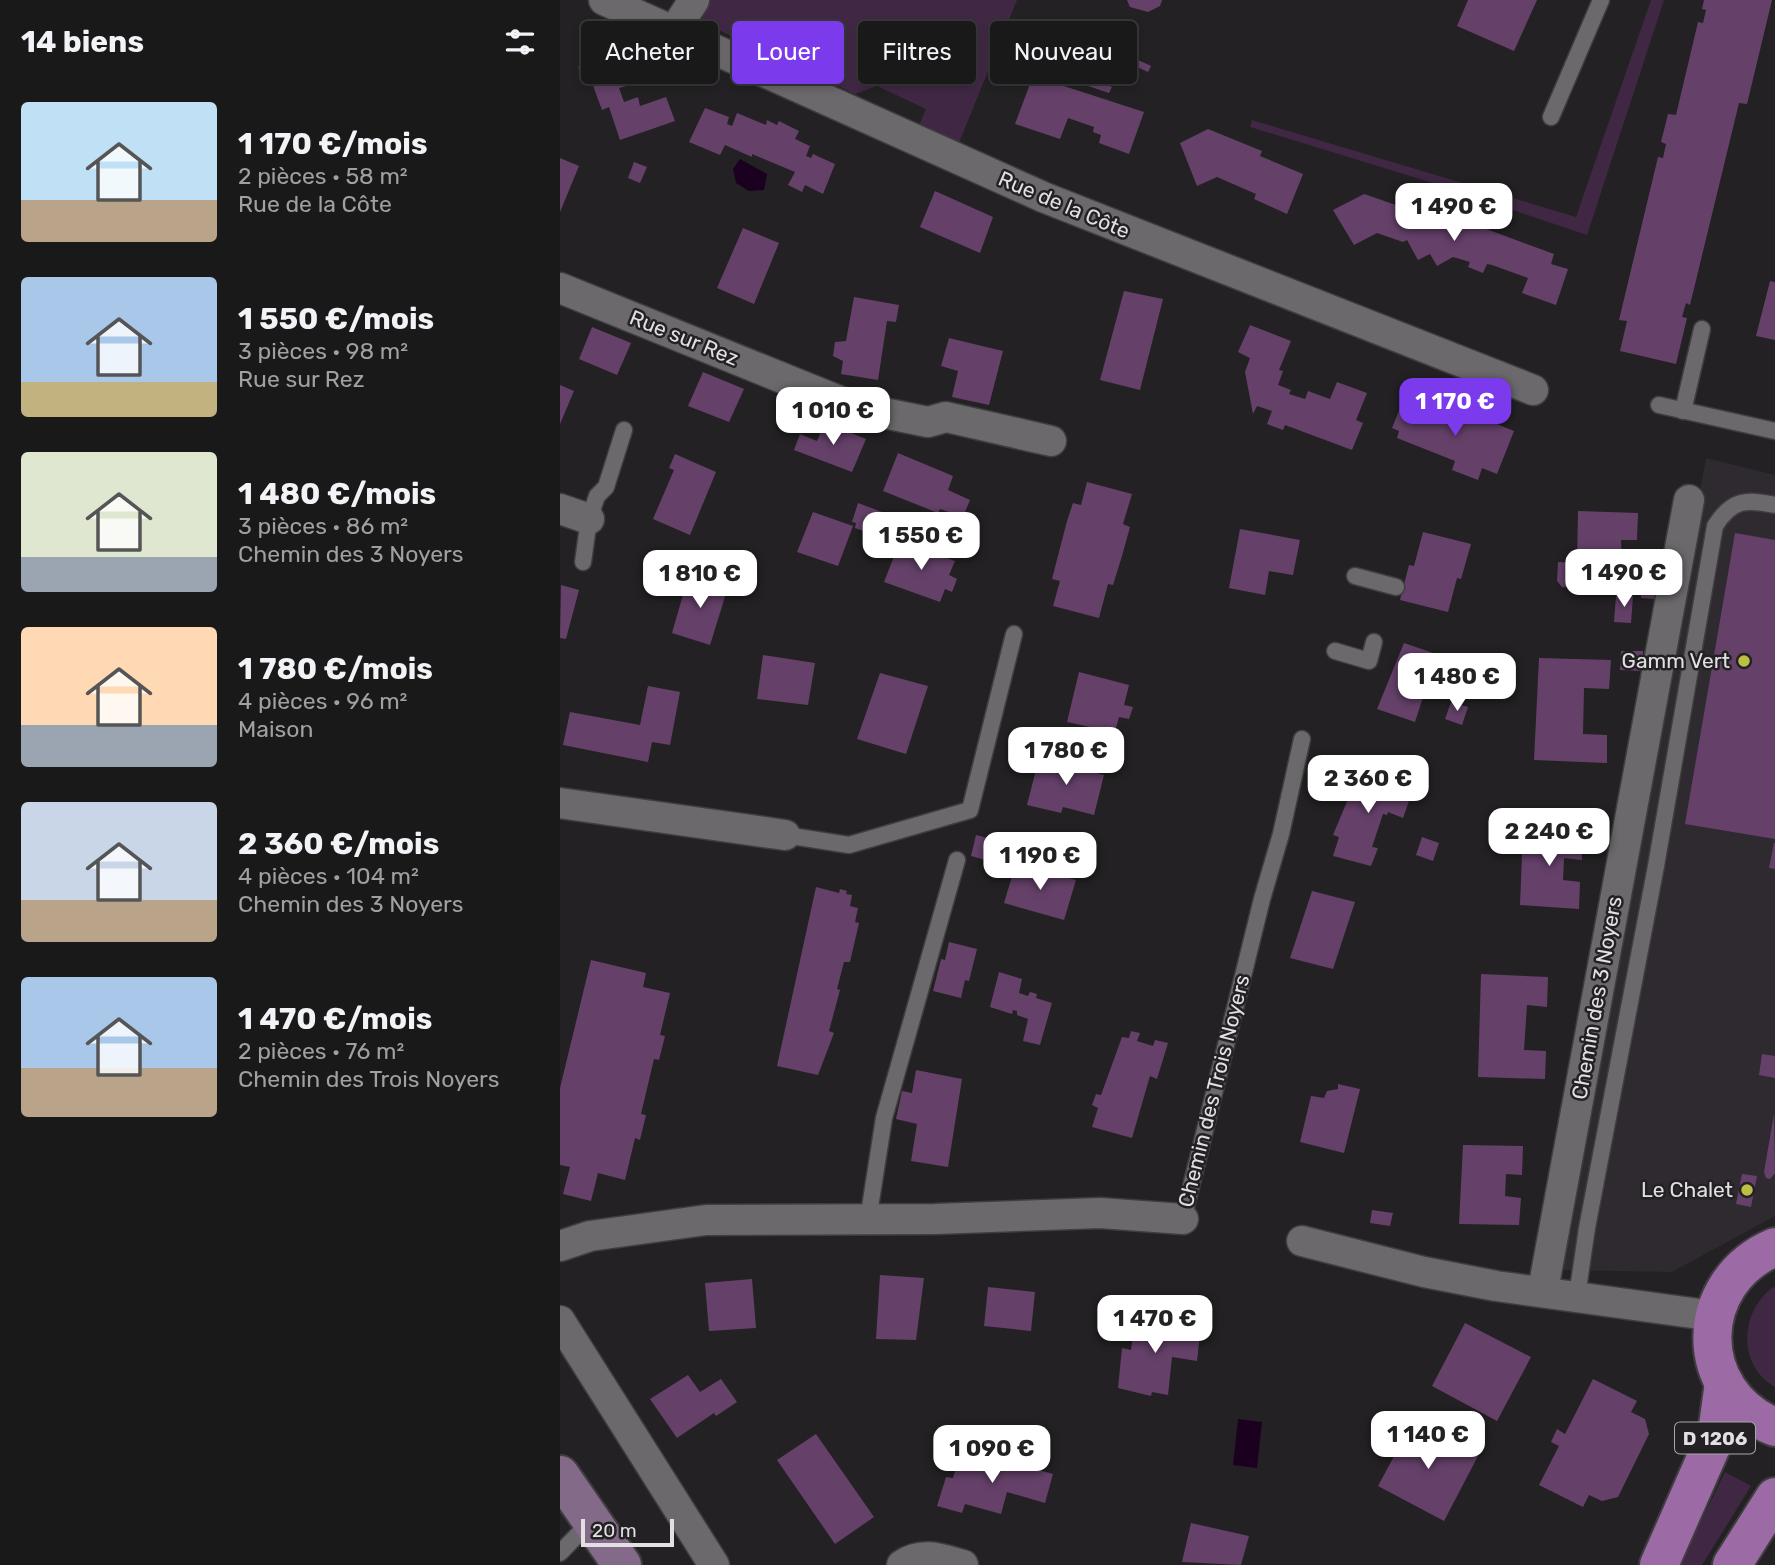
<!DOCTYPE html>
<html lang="fr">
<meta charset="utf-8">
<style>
:root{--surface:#1a191a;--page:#232223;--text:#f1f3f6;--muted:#9fa0a2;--line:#383839;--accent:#7c3aed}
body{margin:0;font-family:Rubik,sans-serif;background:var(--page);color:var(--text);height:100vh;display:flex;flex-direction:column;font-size:26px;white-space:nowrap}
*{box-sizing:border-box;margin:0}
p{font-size:23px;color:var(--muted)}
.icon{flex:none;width:38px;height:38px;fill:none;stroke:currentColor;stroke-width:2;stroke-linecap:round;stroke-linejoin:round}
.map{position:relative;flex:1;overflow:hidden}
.side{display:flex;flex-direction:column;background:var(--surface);width:560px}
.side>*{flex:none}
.banner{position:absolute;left:21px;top:21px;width:665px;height:63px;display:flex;gap:14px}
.scale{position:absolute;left:21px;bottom:18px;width:93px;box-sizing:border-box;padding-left:7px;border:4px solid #e2e0e2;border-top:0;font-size:19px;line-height:24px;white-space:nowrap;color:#e2e0e2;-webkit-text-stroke:5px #232123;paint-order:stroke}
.price{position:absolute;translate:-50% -60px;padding:0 16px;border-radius:14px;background:#fff;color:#222;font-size:23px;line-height:46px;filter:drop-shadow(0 2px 4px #0008)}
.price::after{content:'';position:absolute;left:50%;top:42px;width:21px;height:16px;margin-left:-10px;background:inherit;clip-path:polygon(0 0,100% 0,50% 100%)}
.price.selected{background:var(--accent);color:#fff}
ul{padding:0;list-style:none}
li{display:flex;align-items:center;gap:21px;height:175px;padding:0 21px}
li span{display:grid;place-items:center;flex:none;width:196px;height:140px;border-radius:7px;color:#555}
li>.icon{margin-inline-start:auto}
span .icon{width:84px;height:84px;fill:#fffc;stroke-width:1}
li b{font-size:30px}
h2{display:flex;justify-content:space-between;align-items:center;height:84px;padding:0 21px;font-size:30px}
.chip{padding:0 24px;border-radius:7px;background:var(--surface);box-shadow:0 4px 10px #0003,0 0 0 2px var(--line);font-size:24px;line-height:63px}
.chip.selected{background:var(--accent);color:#fff}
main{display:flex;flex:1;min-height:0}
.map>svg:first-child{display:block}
.built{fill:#2f2930}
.green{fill:#402844}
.water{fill:#1b0020}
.building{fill:#65416a}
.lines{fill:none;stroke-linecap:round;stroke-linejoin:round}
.service-casing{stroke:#3f3d40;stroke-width:19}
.minor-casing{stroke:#3f3d40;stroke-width:33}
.secondary-casing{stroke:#3f3d40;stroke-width:42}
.primary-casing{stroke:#3f3d40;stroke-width:42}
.service{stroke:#6c696d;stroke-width:16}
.minor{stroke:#6c696d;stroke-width:30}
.secondary{stroke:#846a89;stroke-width:38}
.primary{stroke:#9c6aa5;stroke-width:38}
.poi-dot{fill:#bbc045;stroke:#232123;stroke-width:2.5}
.labels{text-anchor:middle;stroke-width:5;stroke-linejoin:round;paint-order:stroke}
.shield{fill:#232123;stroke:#a9a7a9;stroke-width:2}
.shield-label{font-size:19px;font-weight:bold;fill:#e2e0e2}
.street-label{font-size:21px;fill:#e2e0e2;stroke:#232123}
.poi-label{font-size:21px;fill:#e2e0e2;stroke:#232123;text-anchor:end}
</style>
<main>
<section class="side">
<h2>14 biens<svg class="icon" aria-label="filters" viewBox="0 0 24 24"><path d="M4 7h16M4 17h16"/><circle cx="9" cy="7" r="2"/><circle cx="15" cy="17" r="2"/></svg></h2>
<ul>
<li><span style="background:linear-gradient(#bfe0f5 70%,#b9a48a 0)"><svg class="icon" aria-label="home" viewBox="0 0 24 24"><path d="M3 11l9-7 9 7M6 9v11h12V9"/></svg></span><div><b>1 170 €/mois</b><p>2 pièces · 58 m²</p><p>Rue de la Côte</p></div></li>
<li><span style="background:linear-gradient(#a9c7e8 75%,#c2b280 0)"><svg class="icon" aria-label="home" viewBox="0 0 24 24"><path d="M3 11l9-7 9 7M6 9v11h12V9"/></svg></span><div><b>1 550 €/mois</b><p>3 pièces · 98 m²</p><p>Rue sur Rez</p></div></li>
<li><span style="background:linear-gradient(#dfe7d0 75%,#9aa5b1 0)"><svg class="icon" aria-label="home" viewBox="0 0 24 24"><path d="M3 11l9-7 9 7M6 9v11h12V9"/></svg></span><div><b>1 480 €/mois</b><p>3 pièces · 86 m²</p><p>Chemin des 3 Noyers</p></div></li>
<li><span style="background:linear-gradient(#ffd9b3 70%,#9aa5b1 0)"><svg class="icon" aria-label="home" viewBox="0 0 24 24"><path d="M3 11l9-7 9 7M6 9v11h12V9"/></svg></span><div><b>1 780 €/mois</b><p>4 pièces · 96 m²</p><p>Maison</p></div></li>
<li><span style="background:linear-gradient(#c9d6e8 70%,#b9a48a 0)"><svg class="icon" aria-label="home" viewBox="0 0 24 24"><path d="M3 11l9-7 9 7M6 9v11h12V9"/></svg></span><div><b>2 360 €/mois</b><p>4 pièces · 104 m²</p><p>Chemin des 3 Noyers</p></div></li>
<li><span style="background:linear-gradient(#a9c7e8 65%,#b9a48a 0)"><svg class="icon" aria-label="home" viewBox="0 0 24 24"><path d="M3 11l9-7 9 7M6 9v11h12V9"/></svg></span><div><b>1 470 €/mois</b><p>2 pièces · 76 m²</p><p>Chemin des Trois Noyers</p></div></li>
</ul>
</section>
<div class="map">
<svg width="1215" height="1565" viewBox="0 0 1215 1565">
<rect width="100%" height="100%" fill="#232123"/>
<!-- built -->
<polygon class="built" points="1146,458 1215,475 1215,1216 1112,1272 999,1270"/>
<!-- green -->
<g class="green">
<polygon points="145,0 457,0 398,145 358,128 366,109 317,86 295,94 135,19"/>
<polygon points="1091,0 1104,0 1027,235 860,179 690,127 692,120 1016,217"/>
<path d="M1215,1286V1387C1176,1365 1180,1309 1215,1286Z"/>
<polygon points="1165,1472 1191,1486 1142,1565 1120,1565"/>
</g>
<!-- water -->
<g class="water">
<polygon points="180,159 207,174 204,190 189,191 176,183 173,169"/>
<polygon points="678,1419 702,1422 697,1468 673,1465"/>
</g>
<!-- building -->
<g class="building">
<polygon points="567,0 602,0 600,6 588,12 570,7"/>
<polygon points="908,0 977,0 954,51 897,26"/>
<polygon points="1144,0 1212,0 1187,104 1179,103 1130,305 1126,303 1122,317 1127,318 1116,364 1060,351 1067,321 1059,320 1098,157 1103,158 1106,144 1101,142 1108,114 1116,115 1138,22 1143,23 1146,10 1142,9"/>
<polygon points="521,33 535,39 532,46 518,39"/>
<polygon points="32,38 51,46 66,86 59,88 64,102 78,97 80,106 106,97 115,121 60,140 49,107 42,110 28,72 18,68"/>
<polygon points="545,50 563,58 558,68 540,60"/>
<polygon points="576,59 591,66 588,72 573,65"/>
<polygon points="518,68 537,74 535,81 552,87 549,93 513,81"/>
<polygon points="473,76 584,112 569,154 539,143 541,135 533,132 534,127 508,118 500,139 455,124"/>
<polygon points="145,108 169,117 167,124 172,126 177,113 206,125 207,120 217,125 219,121 239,131 235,139 250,146 246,156 251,158 253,154 275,164 263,194 245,185 242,192 228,185 235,172 192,154 192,157 165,145 160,155 129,142"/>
<polygon points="648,129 702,151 700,156 743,174 727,214 694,199 696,194 657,177 637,186 620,143"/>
<polygon points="0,158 19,166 0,212"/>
<polygon points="74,162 87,167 80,183 68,178"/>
<polygon points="375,191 433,217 420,253 360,227"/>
<polygon points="804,194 900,227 902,220 994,254 991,264 1008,269 996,305 962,293 968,278 932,265 927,264 923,273 908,267 910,262 893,257 877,266 870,254 858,260 847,240 843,242 817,233 794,245 773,210"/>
<polygon points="183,228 219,243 194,304 157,288"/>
<polygon points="1210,281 1215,282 1215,340 1196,336"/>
<polygon points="564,291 603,299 580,390 540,380"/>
<polygon points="294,297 339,305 336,322 327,321 318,380 281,374 283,361 273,356 275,342 286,341"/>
<polygon points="690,325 731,341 719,370 723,371 718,385 731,390 729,394 745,399 748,391 770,399 777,382 807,393 796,420 803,423 792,450 725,425 723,430 707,424 712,411 697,406 693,414 685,372 690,358 678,352"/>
<polygon points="32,327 71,343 57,375 19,359"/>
<polygon points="389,338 443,351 429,405 392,397 398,371 381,366"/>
<polygon points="143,372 184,389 169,422 128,406"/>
<polygon points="0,385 14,391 0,424"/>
<polygon points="843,401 873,413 875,408 914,423 917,416 954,431 937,474 922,468 918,480 892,470 895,461 837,438 839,431 832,428"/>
<polygon points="265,422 306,439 292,472 234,450 240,434 257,441"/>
<polygon points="338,453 393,476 388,490 410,500 403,517 380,509 378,513 323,491"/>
<polygon points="115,454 156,472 130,535 93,519 114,470 109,468"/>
<polygon points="527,482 572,494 563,524 570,527 562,556 553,585 548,584 539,618 493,606 500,581 492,579 507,521 513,503 521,505"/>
<polygon points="298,503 349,522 342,539 337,538 335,542 295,528 296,523 292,522"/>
<polygon points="1018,511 1078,513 1077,540 1061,540 1062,562 1077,563 1075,589 1002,587 997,581 998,562 1017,563"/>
<polygon points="253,512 293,526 278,566 237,552"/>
<polygon points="680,529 740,540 733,575 709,571 705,595 669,588"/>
<polygon points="863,532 911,544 901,579 897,578 888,612 840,600 849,565 854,566"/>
<polygon points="1175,533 1215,540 1215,839 1125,824"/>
<polygon points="340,541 395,561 389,575 397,579 392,592 385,589 380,602 324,582"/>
<polygon points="1082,563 1097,563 1095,599 1081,598"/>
<polygon points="129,574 168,587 150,645 112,633"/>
<polygon points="1,585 19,590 6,639 0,638"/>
<polygon points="1056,596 1073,596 1071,623 1054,622"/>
<polygon points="844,643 882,656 881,659 894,664 884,692 866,688 855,722 817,709"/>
<polygon points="1061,651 1083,651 1083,671 1060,670"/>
<polygon points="203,655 255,663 248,705 197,699"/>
<polygon points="979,658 1051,660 1049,689 1024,688 1023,734 1047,735 1047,763 974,760"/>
<polygon points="519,672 569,685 564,705 573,707 569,719 559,717 553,739 546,737 548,731 507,722"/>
<polygon points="320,673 368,686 346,754 297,739"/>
<polygon points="899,684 912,688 909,697 895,693"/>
<polygon points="88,686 120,692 110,745 92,742 88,762 3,745 10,712 80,725"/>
<polygon points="891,702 908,707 902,725 885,719"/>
<polygon points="502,756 538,765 536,773 544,775 534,815 503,807 501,813 467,805 478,762 499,767"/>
<polygon points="801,768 854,787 843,818 828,812 827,815 823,814 812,847 818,848 811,866 773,856 779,837 773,835"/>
<polygon points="963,828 1021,830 1022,860 1004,858 1003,880 1020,882 1019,909 960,905"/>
<polygon points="416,835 449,844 443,865 411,856"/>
<polygon points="862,837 879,843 873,861 856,855"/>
<polygon points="1214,843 1215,843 1215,869 1209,868"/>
<polygon points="456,863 516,880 504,920 444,903"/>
<polygon points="256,887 279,893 280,889 287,891 286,894 292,895 290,906 298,908 295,922 299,923 290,962 284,962 277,989 280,990 269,1031 274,1033 258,1075 217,1066"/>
<polygon points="752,891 795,902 773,969 730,958"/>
<polygon points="389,942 417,949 409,981 405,980 401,998 373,991 381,959 385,960"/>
<polygon points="31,960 86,973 83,987 110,993 100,1035 105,1036 99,1060 94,1059 81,1114 86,1115 80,1140 75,1138 65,1180 38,1173 31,1201 3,1194 10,1167 0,1165 0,1088"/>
<polygon points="439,972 462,979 459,993 468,996 470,992 477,994 476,998 492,1003 480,1045 463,1041 468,1019 457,1015 457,1011 453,1010 452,1014 430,1007"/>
<polygon points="921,974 988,977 987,1007 967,1005 964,1050 986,1051 985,1079 918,1077"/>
<polygon points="571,1031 580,1033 577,1041 593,1046 595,1040 608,1043 597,1079 590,1076 572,1138 532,1127 538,1108 532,1105 536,1094 541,1095 562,1037 569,1038"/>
<polygon points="1202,1054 1215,1056 1215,1078 1199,1075"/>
<polygon points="356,1070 402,1079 388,1167 351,1161 357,1124 336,1119 342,1091 352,1093"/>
<polygon points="778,1084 800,1089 784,1153 740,1142 751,1096 764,1098 767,1091 778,1089"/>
<polygon points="1214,1114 1215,1173 1210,1179 1206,1178 1204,1172"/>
<polygon points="903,1145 963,1146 962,1175 946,1174 945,1196 961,1198 959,1225 899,1224"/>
<polygon points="1182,1174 1197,1176 1191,1207 1176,1204"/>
<polygon points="812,1210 833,1213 830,1226 810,1223"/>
<polygon points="320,1275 364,1278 356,1340 316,1339"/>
<polygon points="192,1279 196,1328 149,1331 145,1283"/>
<polygon points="428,1287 475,1292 471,1331 424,1326"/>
<polygon points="576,1313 613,1318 611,1329 640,1334 637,1361 612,1357 608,1395 592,1392 591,1396 558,1388 562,1348 571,1350"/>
<polygon points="905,1323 971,1357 937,1421 872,1386"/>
<polygon points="128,1375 140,1392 161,1379 177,1402 156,1416 154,1413 117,1438 90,1399"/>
<polygon points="1033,1379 1077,1401 1071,1412 1085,1419 1089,1434 1058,1497 1042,1501 1029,1495 1023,1507 979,1485 999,1446 991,1442 997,1429 1005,1434"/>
<polygon points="853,1421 918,1456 884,1521 818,1486"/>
<polygon points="256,1434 314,1517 275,1544 217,1460"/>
<polygon points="413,1452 493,1474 485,1503 447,1492 441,1514 405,1504 402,1513 377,1506 386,1477 393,1478 397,1465 409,1468"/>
<polygon points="631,1523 689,1536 681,1565 622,1562"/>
</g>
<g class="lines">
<defs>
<g id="service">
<polyline points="991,117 1041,0"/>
<polyline points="1099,405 1215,431"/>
<polyline points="1123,411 1142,329"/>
<polyline points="23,562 29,519 37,496 46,487 64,430"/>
<polyline points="795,576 836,587"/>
<polyline points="775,651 809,661 814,642"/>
<polyline points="225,835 289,845 410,810 454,634"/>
<polyline points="623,1219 702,899 721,834 742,739"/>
<polyline points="308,1220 324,1118 397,860"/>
<path d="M1017,1296L1027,1228L1096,866L1155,526C1172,499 1186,499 1215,505"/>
<polyline points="0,1553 31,1521"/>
</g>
<g id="minor">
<polyline points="44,0 483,197 973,390"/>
<polyline points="114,31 134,0"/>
<polyline points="0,288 294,407 368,422 386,417 491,441"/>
<polyline points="0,509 29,519"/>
<polyline points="0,803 225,835"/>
<polyline points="742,1241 864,1272 936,1286 1154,1316"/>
<polyline points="0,1246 30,1236 146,1220 375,1219 540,1213 623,1219"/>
<polyline points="983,1290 1129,500"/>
<polyline points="0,1321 154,1565"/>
<path d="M342,1565C362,1551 382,1559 403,1565"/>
</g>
<polyline id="secondary" points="0,1475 62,1565"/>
<g id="primary">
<path d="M1215,1247C1132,1282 1131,1393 1215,1427"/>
<polyline points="1099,1565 1157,1433 1164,1383"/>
<polyline points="1172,1565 1215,1497"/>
</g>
</defs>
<!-- service casing -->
<use href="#service" class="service-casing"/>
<!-- minor casing -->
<use href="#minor" class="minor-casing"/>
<!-- secondary casing -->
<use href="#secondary" class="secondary-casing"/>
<!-- primary casing -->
<use href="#primary" class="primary-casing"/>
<!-- service -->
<use href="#service" class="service"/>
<!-- minor -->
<use href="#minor" class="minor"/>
<!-- secondary -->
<use href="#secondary" class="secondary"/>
<!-- primary -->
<use href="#primary" class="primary"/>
</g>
<!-- markers -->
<g class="poi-dot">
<circle cx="1184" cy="661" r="7"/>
<circle cx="1187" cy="1190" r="7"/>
</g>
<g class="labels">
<!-- shield labels -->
<rect class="shield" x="1115" y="1422.5" width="80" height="31" rx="5"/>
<g class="shield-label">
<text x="1155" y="1445">D 1206</text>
</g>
<!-- street labels -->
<g class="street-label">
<text transform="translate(504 205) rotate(23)" y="7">Rue de la Côte</text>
<text transform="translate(124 338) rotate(22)" y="7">Rue sur Rez</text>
<text transform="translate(1037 998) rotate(-80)" y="7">Chemin des 3 Noyers</text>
<text transform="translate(654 1091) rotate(-76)" y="7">Chemin des Trois Noyers</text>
</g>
<!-- poi labels -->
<g class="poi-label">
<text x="1170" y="668">Gamm Vert</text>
<text x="1173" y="1197">Le Chalet</text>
</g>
</g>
</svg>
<div class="scale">20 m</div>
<b class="price" style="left:894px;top:243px">1 490 €</b>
<b class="price selected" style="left:895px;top:438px">1 170 €</b>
<b class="price" style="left:273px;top:447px">1 010 €</b>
<b class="price" style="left:361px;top:572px">1 550 €</b>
<b class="price" style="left:1064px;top:609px">1 490 €</b>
<b class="price" style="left:140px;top:610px">1 810 €</b>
<b class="price" style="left:897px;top:713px">1 480 €</b>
<b class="price" style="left:506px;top:787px">1 780 €</b>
<b class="price" style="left:808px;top:815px">2 360 €</b>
<b class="price" style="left:989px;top:868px">2 240 €</b>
<b class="price" style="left:480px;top:892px">1 190 €</b>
<b class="price" style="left:595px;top:1355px">1 470 €</b>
<b class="price" style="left:868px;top:1471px">1 140 €</b>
<b class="price" style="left:432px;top:1485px">1 090 €</b>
<div class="banner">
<a class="chip">Acheter</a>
<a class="chip selected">Louer</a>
<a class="chip">Filtres</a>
<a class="chip">Nouveau</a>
</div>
</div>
</main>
